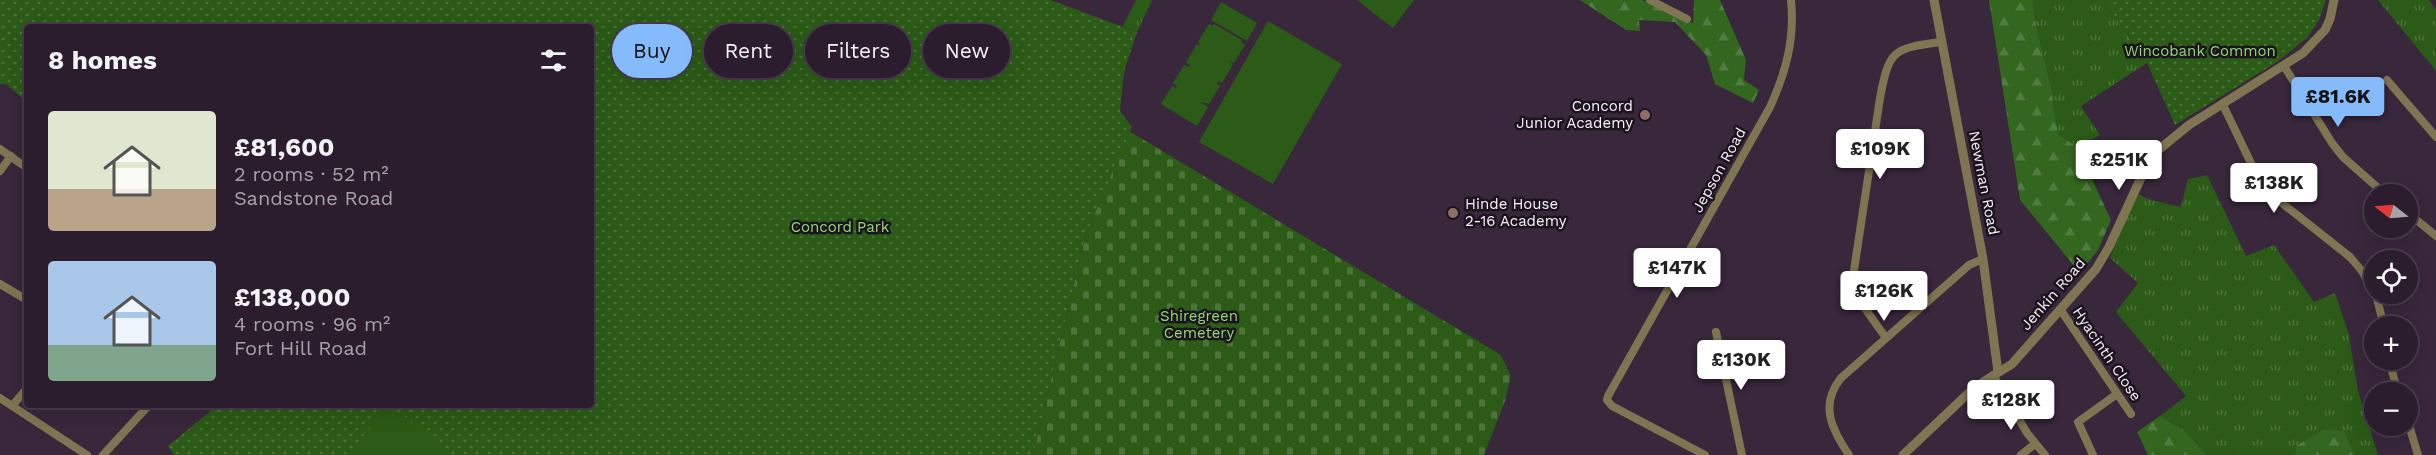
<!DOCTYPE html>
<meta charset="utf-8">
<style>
:root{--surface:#2b1d2d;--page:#332635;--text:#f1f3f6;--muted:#a6a2aa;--line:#473b49;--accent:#85bbfb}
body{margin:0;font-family:"Work Sans",sans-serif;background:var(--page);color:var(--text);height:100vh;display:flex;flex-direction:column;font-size:22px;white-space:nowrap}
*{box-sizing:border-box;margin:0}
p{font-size:20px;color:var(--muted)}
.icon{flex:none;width:33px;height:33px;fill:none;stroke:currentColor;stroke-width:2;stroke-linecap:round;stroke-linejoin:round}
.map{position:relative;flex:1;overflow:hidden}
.drawer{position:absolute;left:24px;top:24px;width:570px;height:384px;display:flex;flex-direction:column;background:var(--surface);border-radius:6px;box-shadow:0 6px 24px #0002,0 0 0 2px var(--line)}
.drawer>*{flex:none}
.banner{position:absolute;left:612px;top:24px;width:570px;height:54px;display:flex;gap:12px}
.needle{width:39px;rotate:287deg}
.controls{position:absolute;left:2364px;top:184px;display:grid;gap:12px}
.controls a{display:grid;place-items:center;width:54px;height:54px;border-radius:50%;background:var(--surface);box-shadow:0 6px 24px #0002,0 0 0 2px var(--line);font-size:30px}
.price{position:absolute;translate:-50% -51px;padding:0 14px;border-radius:6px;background:#fff;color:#222;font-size:20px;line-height:39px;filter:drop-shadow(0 2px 3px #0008)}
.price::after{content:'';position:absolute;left:50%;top:36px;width:18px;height:14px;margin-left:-9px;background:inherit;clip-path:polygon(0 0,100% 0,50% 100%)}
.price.active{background:var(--accent);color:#111}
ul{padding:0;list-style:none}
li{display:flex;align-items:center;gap:18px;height:150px;padding:0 24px}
li span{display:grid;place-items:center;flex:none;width:168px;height:120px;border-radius:6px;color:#555}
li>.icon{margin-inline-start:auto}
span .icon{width:72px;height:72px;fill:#fffc;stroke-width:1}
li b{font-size:26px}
h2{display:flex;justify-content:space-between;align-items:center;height:72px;padding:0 24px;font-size:26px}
.chip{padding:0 21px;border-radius:27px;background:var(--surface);box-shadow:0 6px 24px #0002,0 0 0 2px var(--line);font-size:21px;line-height:54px}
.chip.active{background:var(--accent);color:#111}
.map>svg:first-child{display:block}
.grass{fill:url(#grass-tufts)}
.forest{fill:url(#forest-firs)}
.cemetery{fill:url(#cemetery-stones)}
.park{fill:url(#park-dots)}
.garden{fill:#2b5b17}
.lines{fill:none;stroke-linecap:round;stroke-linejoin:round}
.minor{stroke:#807552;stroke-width:8}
.tertiary{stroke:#807552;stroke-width:9}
.education-dot{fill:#8d6e63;stroke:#1b141d;stroke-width:2}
.labels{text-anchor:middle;stroke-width:5;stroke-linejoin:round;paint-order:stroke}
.park-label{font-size:15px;fill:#91d778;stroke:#1b141d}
.poi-label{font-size:15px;fill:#fbf0fd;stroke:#1b141d;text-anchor:end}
.street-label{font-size:15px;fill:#fbf0fd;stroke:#1b141d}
</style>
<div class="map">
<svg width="2436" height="455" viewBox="0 0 2436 455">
<defs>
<pattern id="grass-tufts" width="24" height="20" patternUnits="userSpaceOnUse" patternTransform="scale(1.5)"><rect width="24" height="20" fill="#2b5b17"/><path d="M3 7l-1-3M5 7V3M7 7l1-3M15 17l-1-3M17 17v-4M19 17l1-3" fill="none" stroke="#4b733a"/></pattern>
<pattern id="forest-firs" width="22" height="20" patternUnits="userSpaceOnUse" patternTransform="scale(1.5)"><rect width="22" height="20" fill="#33661e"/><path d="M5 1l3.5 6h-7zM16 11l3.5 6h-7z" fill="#517c40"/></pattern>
<pattern id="cemetery-stones" width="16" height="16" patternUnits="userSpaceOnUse" patternTransform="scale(1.5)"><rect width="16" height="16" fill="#2b5b17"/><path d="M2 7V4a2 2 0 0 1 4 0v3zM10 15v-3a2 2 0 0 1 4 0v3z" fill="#4b733a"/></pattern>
<pattern id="park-dots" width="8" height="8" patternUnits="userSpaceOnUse" patternTransform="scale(1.5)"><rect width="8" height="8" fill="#2b5b17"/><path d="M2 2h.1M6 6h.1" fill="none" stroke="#4b733a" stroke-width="1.8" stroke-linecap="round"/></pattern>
</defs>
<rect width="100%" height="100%" fill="#39273c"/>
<!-- grass -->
<g class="grass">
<polygon points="1136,0 1152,0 1137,32 1123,26"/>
<polygon points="2033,0 2104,0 2147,63 2081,106 2100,135 2077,147 2058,134 2051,87 2035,20"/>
<polygon points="2378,0 2429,0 2436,10 2436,71"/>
<polygon points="2207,175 2246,256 2274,245 2314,302 2335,293 2349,335 2358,391 2378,455 2355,455 2344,431 2296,446 2295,455 2207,455 2185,431 2160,416 2186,396 2116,312 2138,283 2110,258 2136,193 2148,199 2181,207 2188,179"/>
</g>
<!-- forest -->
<g class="forest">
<polygon points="1580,0 1642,0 1693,23 1694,0 1720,0 1746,60 1744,80 1759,90 1753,103 1715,84 1706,55 1675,22 1639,20 1640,31 1626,30"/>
<polygon points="1989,0 2033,0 2035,20 2051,87 2058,134 2077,147 2111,220 2098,250 2080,273 2020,200"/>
<polygon points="2160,416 2185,431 2207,455 2148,455 2137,432"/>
<polygon points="2323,430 2344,431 2355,455 2295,455 2296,446"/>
</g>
<!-- cemetery -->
<polygon class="cemetery" points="1129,131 1501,355 1511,376 1505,401 1484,455 1033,455 1086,234"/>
<!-- park -->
<g class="park">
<polygon points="0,0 1050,0 1137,32 1124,72 1120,111 1132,127 1086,234 1033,455 174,455 168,446 218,405 591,405 591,27 27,27 27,102 6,84 0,84"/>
<polygon points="2104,0 2326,0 2319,20 2307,38 2277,62 2175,125 2147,63"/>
</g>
<!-- garden -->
<g class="garden">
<polygon points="1357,0 1414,0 1393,28"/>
<polygon points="1221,2 1257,23 1247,41 1211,20"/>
<polygon points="1268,21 1342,64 1273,184 1199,142"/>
<polygon points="1209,24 1213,26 1214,24 1242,40 1241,42 1245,45 1234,63 1229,61 1233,65 1222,83 1218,81 1217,84 1220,86 1209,104 1200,102 1208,107 1197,126 1161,104 1172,86 1176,88 1177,86 1173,83 1184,65 1189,67 1190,65 1186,62 1197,44 1201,46 1198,42"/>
<polygon points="388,405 391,405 448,455 348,455"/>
</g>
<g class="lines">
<!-- minor -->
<g class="minor">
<polyline points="1650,0 1687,19"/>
<polyline points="2284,66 2332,143 2343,157 2386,195"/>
<polyline points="2387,80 2436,137"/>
<polyline points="2223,105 2263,188 2350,257 2362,271 2374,292"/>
<polyline points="0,149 27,168"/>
<polyline points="0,171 11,156"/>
<polyline points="2408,213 2436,236"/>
<polyline points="0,284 27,300"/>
<polyline points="2376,294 2384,327"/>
<polyline points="2060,309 2131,414"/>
<polyline points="1716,332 1742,455"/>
<path d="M1886,338L1859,300L1853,277L1880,98C1889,50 1893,48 1941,42"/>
<polyline points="2389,360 2398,393"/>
<polyline points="1993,375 2027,433 2045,455"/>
<polyline points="0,398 87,455"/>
<polyline points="13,405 27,388"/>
<polyline points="2408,422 2418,455"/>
<polyline points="103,455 149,405"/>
<path d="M1705,455L1612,406L1607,400L1608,396L1770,107C1786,72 1795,39 1791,0"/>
<path d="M1849,455C1832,430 1819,405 1841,378L1969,265L1983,259"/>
<polyline points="2021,455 2035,444"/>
<polyline points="2093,455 2078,422 2117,394"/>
</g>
<!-- tertiary -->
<g class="tertiary">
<polyline points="1934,0 1983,259 1998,372"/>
<polyline points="1903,455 1975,387 2012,364 2096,269 2109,247 2151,156 2189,125 2303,53 2325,30 2330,19 2334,0"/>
</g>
</g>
<!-- markers -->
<g class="education-dot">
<circle cx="1645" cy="115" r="6"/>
<circle cx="1453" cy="213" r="6"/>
</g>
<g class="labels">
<!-- park labels -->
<g class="park-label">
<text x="2200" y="56">Wincobank Common</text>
<text x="840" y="232">Concord Park</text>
<text x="1199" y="321">Shiregreen<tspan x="1199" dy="17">Cemetery</tspan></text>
</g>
<!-- poi labels -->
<g class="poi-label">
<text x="1633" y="111">Concord<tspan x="1633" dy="17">Junior Academy</tspan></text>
<text x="1465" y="209" text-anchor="start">Hinde House<tspan x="1465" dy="17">2-16 Academy</tspan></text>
</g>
<!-- street labels -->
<g class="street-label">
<text transform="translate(1719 170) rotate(-61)" y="5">Jepson Road</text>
<text transform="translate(1984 183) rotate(79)" y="5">Newman Road</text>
<text transform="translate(2053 294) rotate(-49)" y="5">Jenkin Road</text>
<text transform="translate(2107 354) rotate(56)" y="5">Hyacinth Close</text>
</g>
</g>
</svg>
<div class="controls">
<a><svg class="needle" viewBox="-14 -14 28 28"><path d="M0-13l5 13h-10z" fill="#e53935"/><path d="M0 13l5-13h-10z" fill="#a6a2aa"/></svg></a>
<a><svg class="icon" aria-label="locate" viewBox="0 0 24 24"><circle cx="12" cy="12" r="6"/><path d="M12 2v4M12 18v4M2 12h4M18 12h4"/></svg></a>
<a>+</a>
<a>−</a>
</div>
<b class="price active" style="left:2338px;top:128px">£81.6K</b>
<b class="price" style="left:1880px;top:180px">£109K</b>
<b class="price" style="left:2119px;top:191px">£251K</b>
<b class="price" style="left:2274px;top:214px">£138K</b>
<b class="price" style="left:1677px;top:299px">£147K</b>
<b class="price" style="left:1884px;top:322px">£126K</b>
<b class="price" style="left:1741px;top:391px">£130K</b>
<b class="price" style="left:2011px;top:431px">£128K</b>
<div class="banner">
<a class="chip active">Buy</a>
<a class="chip">Rent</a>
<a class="chip">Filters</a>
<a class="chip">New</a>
</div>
<section class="drawer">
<h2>8 homes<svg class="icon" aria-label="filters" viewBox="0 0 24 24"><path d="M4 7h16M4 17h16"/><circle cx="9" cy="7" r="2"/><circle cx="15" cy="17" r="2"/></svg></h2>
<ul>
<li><span style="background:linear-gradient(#dfe7d0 65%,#b9a48a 0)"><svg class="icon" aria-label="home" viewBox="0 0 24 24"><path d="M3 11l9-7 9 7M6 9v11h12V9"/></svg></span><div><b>£81,600</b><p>2 rooms · 52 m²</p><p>Sandstone Road</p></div></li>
<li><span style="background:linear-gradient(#a9c7e8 70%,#7fa58c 0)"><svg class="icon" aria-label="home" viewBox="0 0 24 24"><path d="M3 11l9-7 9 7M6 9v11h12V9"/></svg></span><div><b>£138,000</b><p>4 rooms · 96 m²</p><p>Fort Hill Road</p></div></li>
</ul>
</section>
</div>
